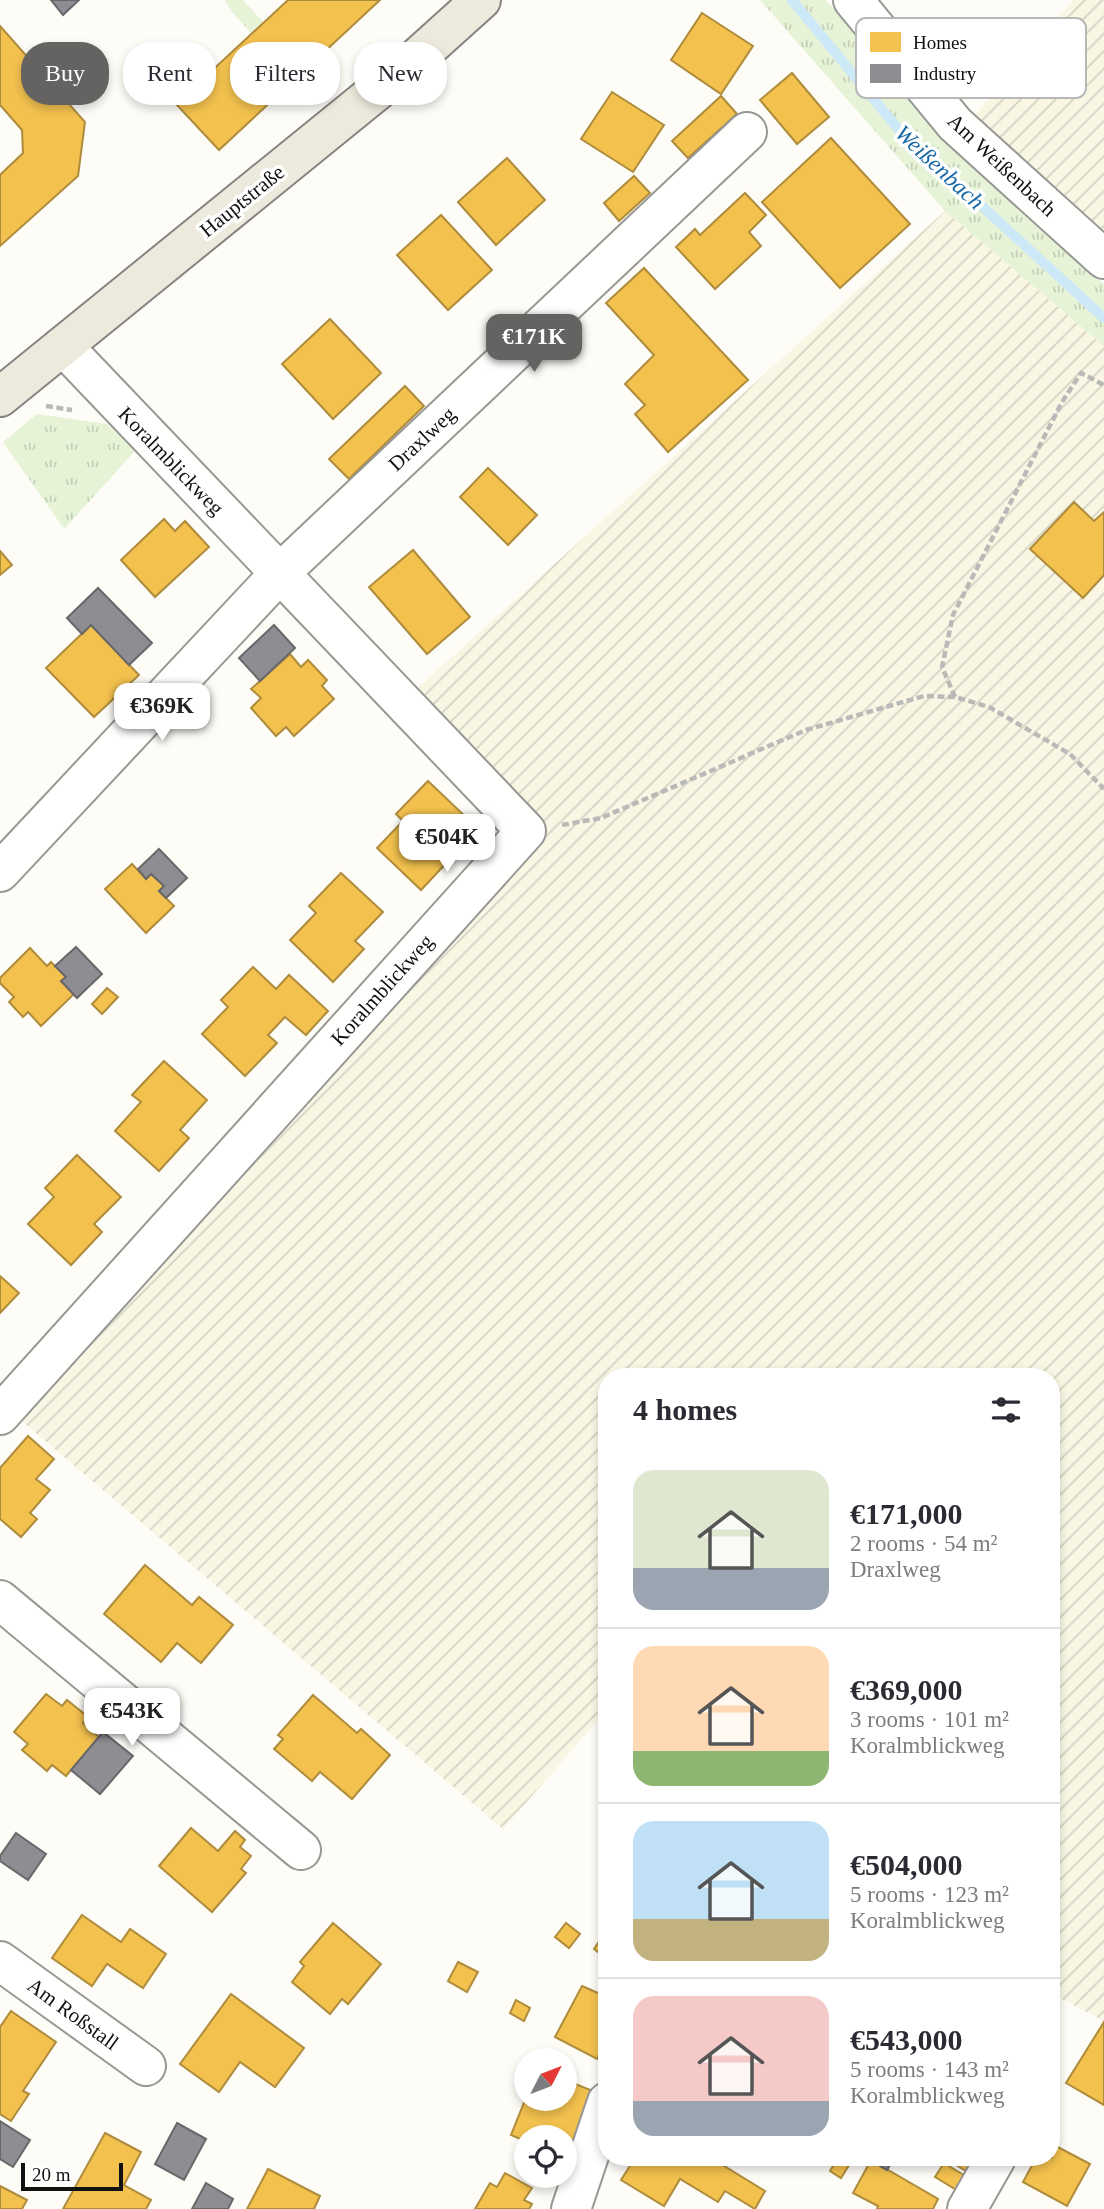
<!DOCTYPE html>
<meta charset="utf-8">
<style>
:root{--surface:#fff;--page:#f2f2f3;--text:#2b2b33;--muted:#7c7c81;--line:#e1e1e2;--accent:#646362}
body{margin:0;font-family:"Times New Roman",serif;background:var(--page);color:var(--text);height:100vh;display:flex;flex-direction:column;font-size:26px;white-space:nowrap}
*{box-sizing:border-box;margin:0}
p{font-size:23px;color:var(--muted)}
.icon{flex:none;width:38px;height:38px;fill:none;stroke:currentColor;stroke-width:2;stroke-linecap:round;stroke-linejoin:round}
.map{position:relative;flex:1;overflow:hidden}
.sheet{position:absolute;left:598px;top:1368px;width:462px;height:798px;display:flex;flex-direction:column;background:var(--surface);border-radius:28px;box-shadow:0 4px 10px #0003}
.sheet>*{flex:none}
.top-card{position:absolute;left:21px;top:42px;width:472px;height:63px;display:flex;gap:14px}
.needle{width:46px;rotate:48deg}
.buttons{position:absolute;left:514px;top:2048px;display:grid;gap:14px}
.buttons a{display:grid;place-items:center;width:63px;height:63px;border-radius:50%;background:var(--surface);box-shadow:0 4px 10px #0003;font-size:35px}
.scale{position:absolute;left:21px;bottom:18px;width:102px;box-sizing:border-box;padding-left:7px;border:4px solid #111;border-top:0;font-size:19px;line-height:24px;white-space:nowrap;color:#111;-webkit-text-stroke:5px #fff;paint-order:stroke}
.price{position:absolute;translate:-50% -60px;padding:0 16px;border-radius:14px;background:#fff;color:#222;font-size:23px;line-height:46px;filter:drop-shadow(0 2px 4px #0008)}
.price::after{content:'';position:absolute;left:50%;top:42px;width:21px;height:16px;margin-left:-10px;background:inherit;clip-path:polygon(0 0,100% 0,50% 100%)}
.price.on{background:var(--accent);color:#fff}
ul{padding:0;list-style:none}
li{display:flex;align-items:center;gap:21px;height:175px;padding:0 35px}
li+li{border-top:2px solid var(--line)}
li span{display:grid;place-items:center;flex:none;width:196px;height:140px;border-radius:21px;color:#555}
li>.icon{margin-inline-start:auto}
span .icon{width:84px;height:84px;fill:#fffc;stroke-width:1}
li b{font-size:30px}
h2{display:flex;justify-content:space-between;align-items:center;height:84px;padding:0 35px;font-size:30px}
.chip{padding:0 24px;border-radius:28px;background:var(--surface);box-shadow:0 4px 10px #0003;font-size:24px;line-height:63px}
.chip.on{background:var(--accent);color:#fff}
.map>svg:first-child{display:block}
.farmland{fill:url(#farmland-furrows)}
.grass{fill:url(#grass-tufts)}
.homes{fill:#f2c14e;stroke:#ae8c3c;stroke-width:2}
.industry{fill:#8d8d92;stroke:#68686b;stroke-width:2}
.lines{fill:none;stroke-linecap:round;stroke-linejoin:round}
.stream{stroke:#cde8f7;stroke-width:10}
.minor-casing{stroke:#979795;stroke-width:42}
.major-casing{stroke:#858482;stroke-width:42}
.path{stroke:#b9b9b8;stroke-width:4.5;stroke-dasharray:7 3.5;stroke-linecap:butt}
.minor{stroke:#fffffe;stroke-width:38}
.major{stroke:#ede9dc;stroke-width:38}
.labels{text-anchor:middle;stroke-width:7;stroke-linejoin:round;paint-order:stroke}
.street-label{font-size:21px;fill:#111;stroke:#fff}
.water-label{font-size:23px;font-style:italic;fill:#1768a6;stroke:#fff}
.key{fill:#fff;stroke:#b8b8b8;stroke-width:2}
.key-label{font-size:19px;fill:#111}
</style>
<div class="map">
<svg width="1104" height="2209" viewBox="0 0 1104 2209">
<defs>
<pattern id="farmland-furrows" width="10" height="10" patternUnits="userSpaceOnUse" patternTransform="scale(1.75)"><rect width="10" height="10" fill="#f9f7e4"/><path d="M-1 1l2-2M0 10L10 0M9 11l2-2" fill="none" stroke="#d4d3c3"/></pattern>
<pattern id="grass-tufts" width="24" height="20" patternUnits="userSpaceOnUse" patternTransform="scale(1.75)"><rect width="24" height="20" fill="#e7f3d7"/><path d="M3 7l-1-3M5 7V3M7 7l1-3M15 17l-1-3M17 17v-4M19 17l1-3" fill="none" stroke="#c5cfb8"/></pattern>
</defs>
<rect width="100%" height="100%" fill="#fdfcf7"/>
<!-- farmland -->
<g class="farmland">
<polygon points="1073,0 1104,0 1104,234 969,122"/>
<polygon points="945,211 1104,346 1104,2021 1052,1994 1052,1377 607,1377 607,1710 503,1829 18,1418 547,827 412,693"/>
</g>
<!-- grass -->
<g class="grass">
<polygon points="225,0 243,0 264,23 252,34 231,11"/>
<polygon points="760,0 826,0 953,141 1104,284 1104,346 945,211"/>
<polygon points="37,414 107,424 135,451 64,529 3,442"/>
</g>
<!-- homes -->
<g class="homes">
<polygon points="288,0 380,0 219,150 176,104"/>
<polygon points="702,13 753,46 721,94 671,60"/>
<polygon points="0,26 85,122 78,176 0,246 0,175 23,153 22,130 0,105"/>
<polygon points="792,73 829,117 797,144 760,100"/>
<polygon points="612,92 664,125 633,172 581,139"/>
<polygon points="721,96 737,114 688,158 672,141"/>
<polygon points="831,138 910,224 840,288 762,202"/>
<polygon points="507,158 545,200 496,245 458,202"/>
<polygon points="634,176 650,193 619,221 604,203"/>
<polygon points="745,193 766,215 749,232 761,246 715,289 676,247 695,229 700,235"/>
<polygon points="441,215 492,270 448,310 397,255"/>
<polygon points="644,268 748,380 668,452 635,414 645,405 625,384 654,355 606,303"/>
<polygon points="330,319 381,373 333,419 282,364"/>
<polygon points="405,386 424,406 349,479 329,459"/>
<polygon points="488,468 537,515 508,545 460,497"/>
<polygon points="1074,502 1094,521 1104,512 1104,575 1083,598 1030,549"/>
<polygon points="164,519 175,531 185,521 209,547 155,597 121,560"/>
<polygon points="413,550 470,617 427,654 369,587"/>
<polygon points="0,551 12,565 0,575"/>
<polygon points="91,625 139,675 94,717 46,668"/>
<polygon points="290,654 301,667 308,660 327,680 322,686 334,699 294,736 286,727 276,736 251,708 261,698 251,689"/>
<polygon points="428,781 470,821 443,849 452,857 421,890 377,848 403,821 396,814"/>
<polygon points="132,864 146,879 151,874 164,886 159,891 174,906 146,933 105,889"/>
<polygon points="341,873 383,912 355,941 364,949 333,982 290,940 316,913 309,906"/>
<polygon points="30,948 47,966 51,962 66,977 61,981 74,994 41,1026 28,1012 23,1017 9,1002 14,997 0,983 0,978"/>
<polygon points="253,967 276,989 289,975 328,1011 306,1035 285,1017 268,1035 277,1043 245,1076 202,1034 228,1007 221,1000"/>
<polygon points="107,988 118,997 102,1014 92,1004"/>
<polygon points="164,1061 207,1100 180,1130 189,1138 159,1171 115,1131 141,1102 132,1095"/>
<polygon points="77,1155 121,1197 94,1224 102,1232 71,1265 28,1224 54,1197 45,1188"/>
<polygon points="0,1276 19,1293 0,1313"/>
<polygon points="28,1436 54,1459 36,1479 50,1490 30,1513 37,1519 21,1537 0,1519 0,1468"/>
<polygon points="145,1565 192,1605 199,1597 233,1625 201,1663 177,1643 161,1662 104,1614"/>
<polygon points="46,1694 62,1706 67,1700 88,1717 83,1723 99,1737 66,1776 52,1765 47,1771 22,1750 28,1744 14,1732"/>
<polygon points="313,1695 357,1733 361,1729 390,1755 352,1799 320,1772 312,1781 274,1749 283,1739 278,1735"/>
<polygon points="191,1828 218,1851 235,1831 245,1840 240,1847 251,1856 241,1869 246,1873 212,1912 159,1866"/>
<polygon points="82,1915 121,1942 130,1929 166,1954 143,1988 107,1964 92,1986 52,1958"/>
<polygon points="333,1923 381,1964 348,2004 342,1999 330,2014 292,1982 304,1966 300,1962"/>
<polygon points="566,1923 580,1934 569,1948 555,1937"/>
<polygon points="607,1929 607,1959 594,1949"/>
<polygon points="458,1962 478,1972 467,1992 448,1981"/>
<polygon points="582,1986 607,1997 607,2039 597,2059 555,2037"/>
<polygon points="231,1994 304,2048 275,2087 240,2062 219,2092 180,2064"/>
<polygon points="516,2000 530,2008 524,2021 510,2013"/>
<polygon points="11,2011 56,2042 23,2091 29,2094 11,2121 0,2114 0,2027"/>
<polygon points="1104,2022 1104,2105 1066,2083"/>
<polygon points="565,2080 593,2091 566,2158 565,2137 527,2137 527,2142 511,2135 527,2095 527,2098 565,2098"/>
<polygon points="105,2133 141,2152 124,2185 151,2200 146,2209 63,2209"/>
<polygon points="1052,2144 1090,2164 1067,2206 1023,2182 1036,2158 1052,2158"/>
<polygon points="635,2158 711,2158 765,2191 755,2209 725,2191 718,2202 680,2179 664,2206 621,2180"/>
<polygon points="838,2158 851,2162 841,2178 830,2171"/>
<polygon points="945,2158 983,2158 972,2175"/>
<polygon points="871,2160 938,2199 933,2209 877,2209 878,2206 853,2193"/>
<polygon points="944,2163 967,2177 958,2191 935,2177"/>
<polygon points="268,2169 320,2196 314,2209 247,2209"/>
<polygon points="505,2173 532,2188 524,2200 532,2204 529,2209 475,2209 490,2183 497,2187"/>
<polygon points="0,2186 27,2200 22,2209 0,2209"/>
</g>
<!-- industry -->
<g class="industry">
<polygon points="51,0 79,0 63,15"/>
<polygon points="98,588 152,643 129,665 91,625 82,634 67,618"/>
<polygon points="274,625 295,648 260,681 239,658"/>
<polygon points="159,849 187,878 166,898 159,891 164,886 151,874 146,879 138,869"/>
<polygon points="76,947 102,974 77,998 61,981 66,977 55,966"/>
<polygon points="103,1732 133,1756 100,1794 71,1770"/>
<polygon points="16,1833 46,1854 28,1880 0,1861 0,1856"/>
<polygon points="0,2121 30,2140 13,2167 0,2159"/>
<polygon points="177,2123 206,2139 184,2180 155,2164"/>
<polygon points="867,2158 894,2158 887,2170"/>
<polygon points="206,2183 233,2199 228,2209 192,2209"/>
</g>
<g class="lines">
<!-- stream -->
<polyline class="stream" points="792,0 900,131 1104,318"/>
<defs>
<g id="minor">
<polyline points="853,0 955,124 1104,259"/>
<polyline points="0,872 280,573 747,132"/>
<polyline points="0,1415 526,831 63,346"/>
<polyline points="0,1600 301,1850"/>
<polyline points="0,1961 146,2066"/>
<polyline points="571,2209 607,2102"/>
<polyline points="967,2209 996,2158"/>
</g>
<polyline id="major" points="0,397 410,64 481,0"/>
</defs>
<!-- minor casing -->
<use href="#minor" class="minor-casing"/>
<!-- major casing -->
<use href="#major" class="major-casing"/>
<!-- path -->
<g class="path">
<polyline points="46,406 72,410"/>
<polyline points="955,697 942,667 953,615 1062,402 1081,373 1104,385"/>
<polyline points="562,825 601,818 806,730 924,696 955,697 989,707 1070,754 1104,789"/>
</g>
<!-- minor -->
<use href="#minor" class="minor"/>
<!-- major -->
<use href="#major" class="major"/>
</g>
<g class="labels">
<!-- street labels -->
<g class="street-label">
<text transform="translate(1002 165) rotate(43)" y="7">Am Weißenbach</text>
<text transform="translate(242 201) rotate(-39)" y="7">Hauptstraße</text>
<text transform="translate(422 439) rotate(-43)" y="7">Draxlweg</text>
<text transform="translate(171 461) rotate(46)" y="7">Koralmblickweg</text>
<text transform="translate(382 990) rotate(-48)" y="7">Koralmblickweg</text>
<text transform="translate(73 2014) rotate(36)" y="7">Am Roßstall</text>
</g>
<!-- water labels -->
<g class="water-label">
<text transform="translate(940 167) rotate(43)" y="8">Weißenbach</text>
</g>
</g>
<!-- legend -->
<rect x="856" y="18" width="230" height="80" rx="10" class="key"/>
<rect x="870" y="32" width="31" height="20" fill="#f2c14e"/>
<rect x="870" y="64" width="31" height="19" fill="#8d8d92"/>
<g class="key-label">
<text x="913" y="49">Homes</text>
<text x="913" y="80">Industry</text>
</g>
</svg>
<div class="buttons">
<a><svg class="needle" viewBox="-14 -14 28 28"><path d="M0-13l5 13h-10z" fill="#e53935"/><path d="M0 13l5-13h-10z" fill="#7c7c81"/></svg></a>
<a><svg class="icon" aria-label="locate" viewBox="0 0 24 24"><circle cx="12" cy="12" r="6"/><path d="M12 2v4M12 18v4M2 12h4M18 12h4"/></svg></a>
</div>
<div class="scale">20 m</div>
<b class="price on" style="left:534px;top:374px">€171K</b>
<b class="price" style="left:162px;top:743px">€369K</b>
<b class="price" style="left:447px;top:874px">€504K</b>
<b class="price" style="left:132px;top:1748px">€543K</b>
<div class="top-card">
<a class="chip on">Buy</a>
<a class="chip">Rent</a>
<a class="chip">Filters</a>
<a class="chip">New</a>
</div>
<section class="sheet">
<h2>4 homes<svg class="icon" aria-label="filters" viewBox="0 0 24 24"><path d="M4 7h16M4 17h16"/><circle cx="9" cy="7" r="2"/><circle cx="15" cy="17" r="2"/></svg></h2>
<ul>
<li><span style="background:linear-gradient(#dfe7d0 70%,#9aa5b1 0)"><svg class="icon" aria-label="home" viewBox="0 0 24 24"><path d="M3 11l9-7 9 7M6 9v11h12V9"/></svg></span><div><b>€171,000</b><p>2 rooms · 54 m²</p><p>Draxlweg</p></div></li>
<li><span style="background:linear-gradient(#ffd9b3 75%,#8fb573 0)"><svg class="icon" aria-label="home" viewBox="0 0 24 24"><path d="M3 11l9-7 9 7M6 9v11h12V9"/></svg></span><div><b>€369,000</b><p>3 rooms · 101 m²</p><p>Koralmblickweg</p></div></li>
<li><span style="background:linear-gradient(#bfe0f5 70%,#c2b280 0)"><svg class="icon" aria-label="home" viewBox="0 0 24 24"><path d="M3 11l9-7 9 7M6 9v11h12V9"/></svg></span><div><b>€504,000</b><p>5 rooms · 123 m²</p><p>Koralmblickweg</p></div></li>
<li><span style="background:linear-gradient(#f6c9c9 75%,#9aa5b1 0)"><svg class="icon" aria-label="home" viewBox="0 0 24 24"><path d="M3 11l9-7 9 7M6 9v11h12V9"/></svg></span><div><b>€543,000</b><p>5 rooms · 143 m²</p><p>Koralmblickweg</p></div></li>
</ul>
</section>
</div>
